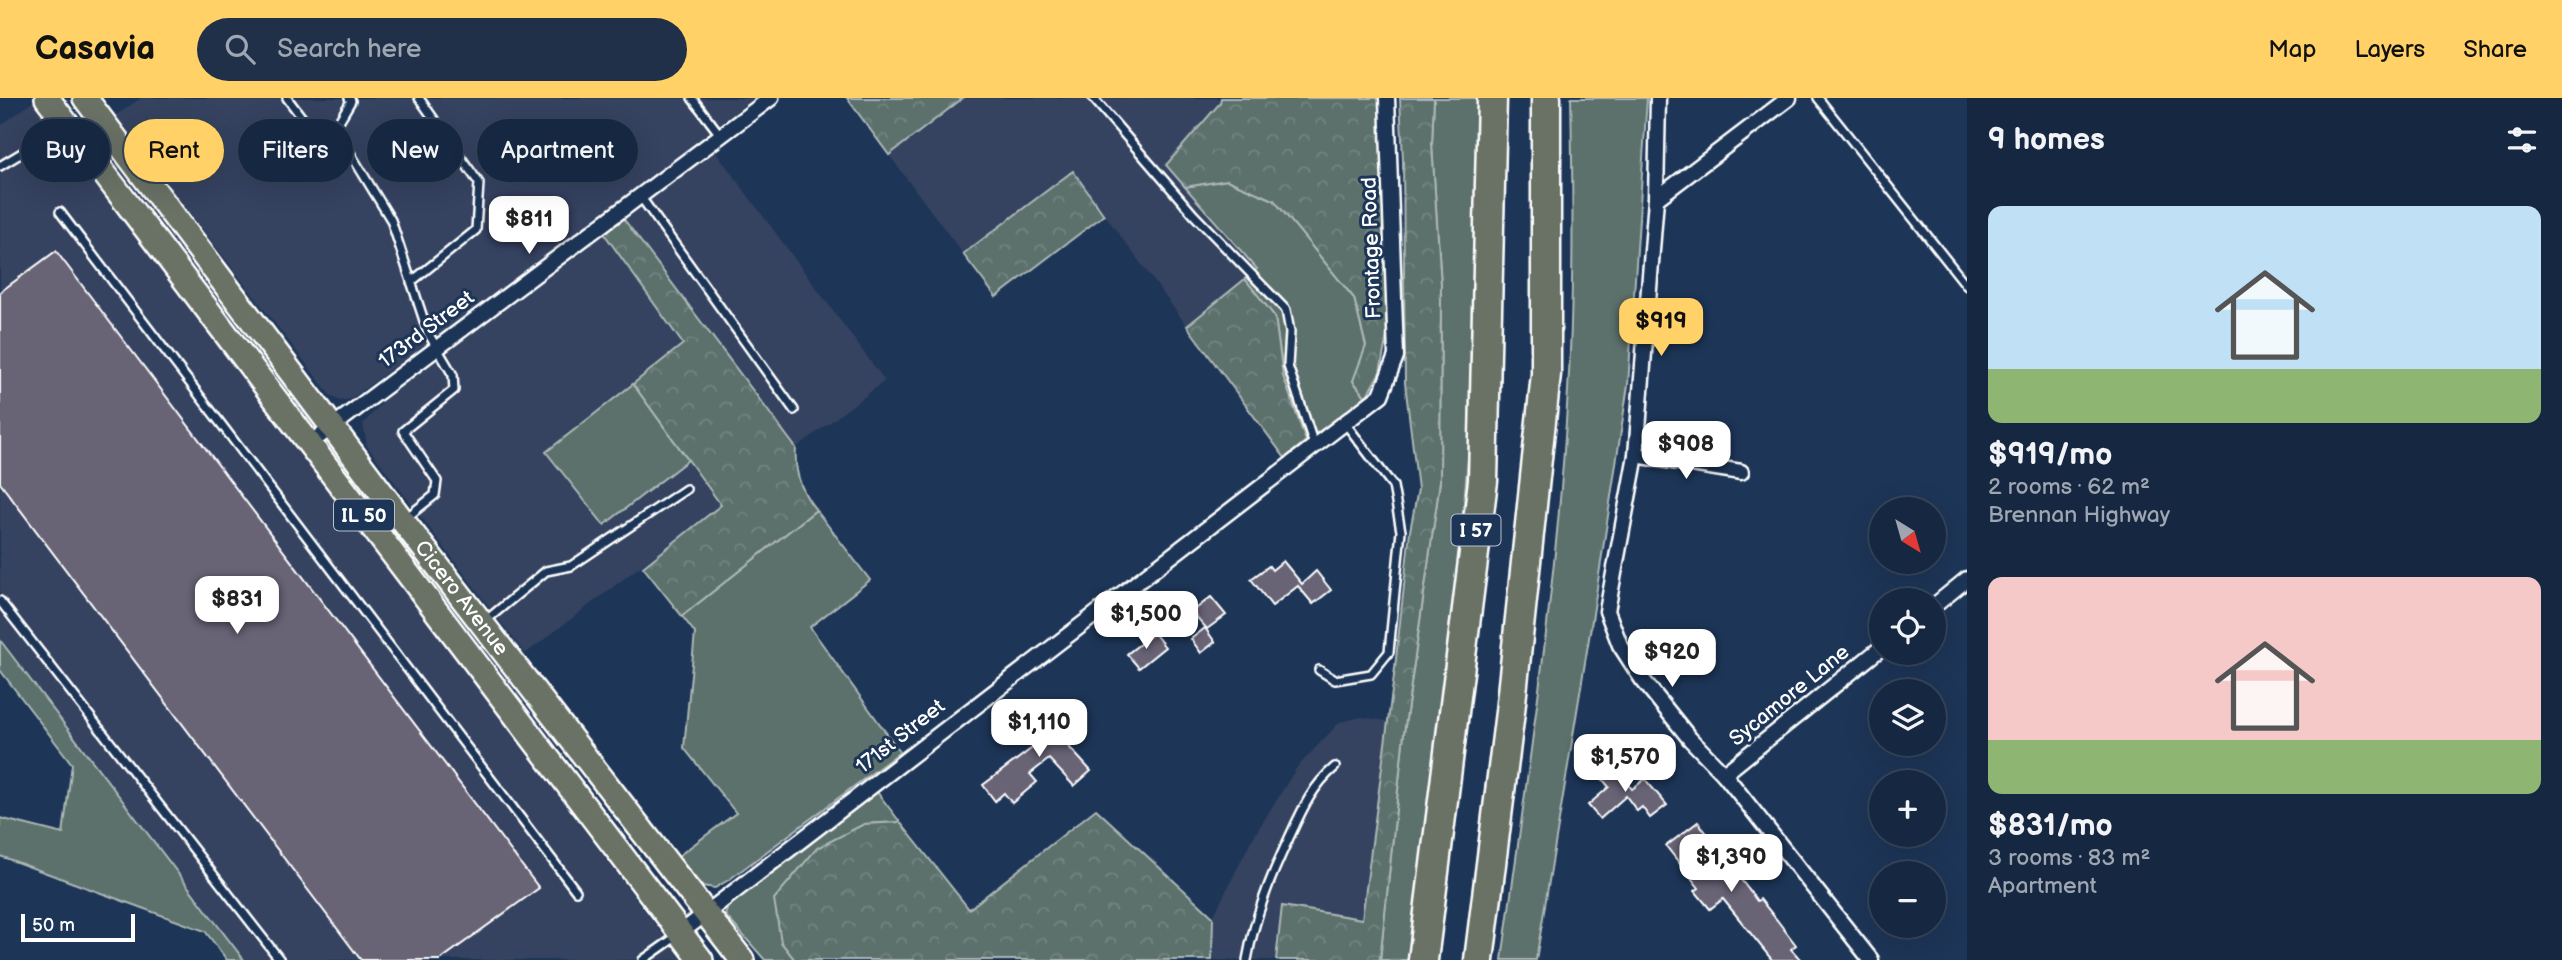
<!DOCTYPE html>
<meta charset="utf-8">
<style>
:root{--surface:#162841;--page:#1f3048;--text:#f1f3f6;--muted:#9ea6b1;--line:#35445a;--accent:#ffd166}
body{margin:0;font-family:"Balsamiq Sans",sans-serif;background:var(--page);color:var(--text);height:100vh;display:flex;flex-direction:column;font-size:26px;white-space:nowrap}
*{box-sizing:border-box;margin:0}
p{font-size:23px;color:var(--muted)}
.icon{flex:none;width:38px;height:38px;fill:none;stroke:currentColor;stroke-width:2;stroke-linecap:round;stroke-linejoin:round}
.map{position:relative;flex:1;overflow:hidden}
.side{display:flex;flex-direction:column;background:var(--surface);width:595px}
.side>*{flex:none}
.guide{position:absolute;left:21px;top:21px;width:665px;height:63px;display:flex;gap:14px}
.needle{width:46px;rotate:143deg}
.fabs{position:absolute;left:1869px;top:399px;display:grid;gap:14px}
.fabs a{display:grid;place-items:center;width:77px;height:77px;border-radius:50%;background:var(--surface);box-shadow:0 7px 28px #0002,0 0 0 2px var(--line);font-size:35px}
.scale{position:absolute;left:21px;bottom:18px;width:114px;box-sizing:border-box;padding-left:7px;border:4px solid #fff;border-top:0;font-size:19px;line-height:24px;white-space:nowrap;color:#fff;-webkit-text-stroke:5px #1d3557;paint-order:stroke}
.price{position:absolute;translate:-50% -60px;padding:0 16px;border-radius:14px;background:#fff;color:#222;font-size:23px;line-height:46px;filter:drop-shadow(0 2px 4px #0008)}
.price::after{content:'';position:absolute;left:50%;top:42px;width:21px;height:16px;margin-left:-10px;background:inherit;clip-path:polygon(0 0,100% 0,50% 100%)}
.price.on{background:var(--accent);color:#111}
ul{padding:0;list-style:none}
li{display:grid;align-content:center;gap:14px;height:371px;padding:0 21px}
li span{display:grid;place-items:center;height:217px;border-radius:14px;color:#555}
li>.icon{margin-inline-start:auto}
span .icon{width:126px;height:126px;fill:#fffc;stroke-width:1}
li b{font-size:30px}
h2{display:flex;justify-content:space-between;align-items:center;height:84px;padding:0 21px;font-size:30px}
.tag{padding:0 24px;border-radius:32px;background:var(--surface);box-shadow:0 7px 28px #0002,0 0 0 2px var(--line);font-size:24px;line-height:63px}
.tag.on{background:var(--accent);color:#111}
header{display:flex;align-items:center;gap:42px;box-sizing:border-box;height:98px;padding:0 35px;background:var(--accent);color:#111}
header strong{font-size:33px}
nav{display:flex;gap:38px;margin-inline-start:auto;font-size:24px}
.search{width:490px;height:63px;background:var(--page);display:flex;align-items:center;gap:18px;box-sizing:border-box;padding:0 24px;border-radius:38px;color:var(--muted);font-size:26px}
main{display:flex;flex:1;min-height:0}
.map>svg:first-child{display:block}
.built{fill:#344360}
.green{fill:#5b706c;stroke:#adb8b6;stroke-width:2}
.forest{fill:url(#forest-crowns);stroke:#adb8b6;stroke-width:2}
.building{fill:#686375;stroke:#fff;stroke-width:2}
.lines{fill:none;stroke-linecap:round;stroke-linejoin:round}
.service-casing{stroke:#fff;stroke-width:12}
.minor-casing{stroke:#fff;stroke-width:19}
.primary-casing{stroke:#fff;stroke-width:28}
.motorway-casing{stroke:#fff;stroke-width:33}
.service{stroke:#1d3557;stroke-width:7}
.minor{stroke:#1d3557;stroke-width:14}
.primary{stroke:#6b7165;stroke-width:23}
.motorway{stroke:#6b7165;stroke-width:28}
.labels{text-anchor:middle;stroke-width:6;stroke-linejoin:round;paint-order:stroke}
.shield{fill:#1d3557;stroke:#bbc2cd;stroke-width:2}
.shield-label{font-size:19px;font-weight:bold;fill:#fff}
.street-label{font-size:21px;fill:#fff;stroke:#1d3557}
</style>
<header>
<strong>Casavia</strong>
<div class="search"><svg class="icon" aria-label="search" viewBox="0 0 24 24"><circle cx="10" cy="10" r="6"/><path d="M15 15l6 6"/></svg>Search here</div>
<nav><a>Map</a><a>Layers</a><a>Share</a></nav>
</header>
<main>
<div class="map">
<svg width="1967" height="862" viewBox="0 0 1967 862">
<defs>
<pattern id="forest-crowns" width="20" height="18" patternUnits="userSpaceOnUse" patternTransform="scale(1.75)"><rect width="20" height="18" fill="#5b706c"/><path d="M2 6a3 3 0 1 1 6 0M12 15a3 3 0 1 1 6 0" fill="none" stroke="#748582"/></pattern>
</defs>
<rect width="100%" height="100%" fill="#1d3557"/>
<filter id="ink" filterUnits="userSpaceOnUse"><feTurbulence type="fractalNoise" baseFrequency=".0143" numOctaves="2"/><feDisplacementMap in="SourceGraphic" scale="14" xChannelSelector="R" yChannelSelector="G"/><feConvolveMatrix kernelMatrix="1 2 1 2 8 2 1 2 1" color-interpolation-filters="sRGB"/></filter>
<g filter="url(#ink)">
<!-- built -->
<g class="built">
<polygon points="141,0 754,0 590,125 351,301 340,303 330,297 115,18"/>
<polygon points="963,0 1221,0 1220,5 1166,67 1257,171 1187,228 1073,74 963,156 889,57"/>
<polygon points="34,3 682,862 244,862 0,542 0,28"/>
<polygon points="713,50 885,283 796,350 623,120"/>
<polygon points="603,134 683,246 546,353 604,427 688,362 721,407 525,556 367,348 363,326 393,292"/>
<polygon points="1361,619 1388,623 1362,821 1282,808 1276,862 1212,862 1213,819 1251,743 1297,669 1340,624"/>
</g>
<!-- green -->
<g class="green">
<path d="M1434,0H1477C1480,102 1479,206 1472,308C1459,493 1432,678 1408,862H1380L1404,635L1440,383L1441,188L1432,46Z"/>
<path d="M1571,0H1647L1628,287L1593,516L1536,862H1502C1527,678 1556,494 1567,308C1574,206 1573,102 1571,0Z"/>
<polygon points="1227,82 1274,102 1354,200 1366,248 1353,283 1366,299 1306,343 1283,278 1275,219 1245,181 1257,171 1185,89"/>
<polygon points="633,286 688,362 604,427 546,354"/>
<polygon points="816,412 870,482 810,529 900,654 730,781 715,790 702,788 677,759 736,715 684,650 695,535 682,518"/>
<polygon points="0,542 244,862 227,862 205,833 0,758 0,720 63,736 72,666 0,572"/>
<polygon points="874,690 900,724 864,726 781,844 795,862 765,862 725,817 731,801"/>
</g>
<!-- forest -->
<g class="forest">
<polygon points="847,0 963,0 889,57"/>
<polygon points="1221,0 1382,0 1387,237 1380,274 1366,299 1353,283 1366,248 1354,200 1274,102 1227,82 1185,89 1166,67 1220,5"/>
<polygon points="1400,0 1434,0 1432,46 1441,188 1440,383 1404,635 1380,862 1276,862 1282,808 1362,821 1395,570 1410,433 1418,391 1405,285 1403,62"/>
<polygon points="1073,73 1104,117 996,199 963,156"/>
<path d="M623,120L796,350C794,374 801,394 816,412L682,518L643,469L721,407L633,286L683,246L603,134Z"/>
<polygon points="1245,181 1275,219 1283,278 1306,343 1285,360 1187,228"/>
<polygon points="1096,711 1213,819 1212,862 795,862 781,844 774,801 817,750 864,726 900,724 969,811"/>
</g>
<!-- building -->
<g class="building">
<polygon points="56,153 539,790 440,862 361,862 0,385 0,194"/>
<polygon points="1283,463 1302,486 1316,473 1331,492 1313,506 1298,488 1272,508 1251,481 1269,468 1272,472"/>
<polygon points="1211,499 1226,517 1207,531 1192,514"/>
<polygon points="1205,530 1215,544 1201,555 1191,541"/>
<polygon points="1154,535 1165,549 1139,570 1127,556"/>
<polygon points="1053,610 1071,629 1060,639 1091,673 1074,688 1049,661 1030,676 1037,684 1012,705 1004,695 995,703 983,687 1036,647 1022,632 1039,616 1043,620"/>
<polygon points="1608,662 1632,691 1645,681 1667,707 1650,720 1642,709 1637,713 1626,698 1600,721 1588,707 1609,689 1595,672"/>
<polygon points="1698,724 1709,738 1695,749 1711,768 1724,759 1757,803 1760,801 1777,822 1796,847 1791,851 1801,862 1772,862 1723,801 1710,811 1695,793 1699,790 1666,748"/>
</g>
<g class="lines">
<defs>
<g id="service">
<polyline points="287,0 309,29 335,30"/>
<polyline points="692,0 721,38"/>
<polyline points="1093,0 1194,117 1286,212 1290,234 1288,268 1314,347"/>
<polyline points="1818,0 1967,188"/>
<polyline points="335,30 391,122 428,235 453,277 454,292 403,333 437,383 435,397 406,420"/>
<polyline points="335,30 351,3 349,0"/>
<polyline points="30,50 85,57"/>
<polyline points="0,68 30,50 52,11"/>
<polyline points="640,98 794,312"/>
<polyline points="60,114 576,793"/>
<polyline points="411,184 476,132 479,85 419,0"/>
<polyline points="0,503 280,862"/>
<polyline points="484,524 546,473 571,468 686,391"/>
<polyline points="1319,572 1335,582 1371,576 1389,554 1401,433 1393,388 1345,325"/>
<polyline points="643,862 677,838"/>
<path d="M1247,862C1255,818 1270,780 1289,740C1301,714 1312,688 1335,669"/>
</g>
<g id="minor">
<polyline points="1658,0 1656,101 1636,357 1607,513 1620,547 1642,581 1690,641 1724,676 1871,862"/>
<polyline points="1656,101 1789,0"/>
<polyline points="309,346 771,0"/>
<polyline points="1636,357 1741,374"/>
<polyline points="1934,508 1967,481"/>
<polyline points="1724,676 1881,550"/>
<polyline points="679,836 1381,297 1396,258 1387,0"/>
</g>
<g id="primary">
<polyline points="47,0 701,862"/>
<path id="s1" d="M85,0L402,422L742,862"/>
</g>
<g id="motorway">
<polyline points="1423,862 1483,383 1492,0"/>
<polyline points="1479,862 1510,614 1546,276 1546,0"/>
</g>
</defs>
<!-- service casing -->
<use href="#service" class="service-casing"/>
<!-- minor casing -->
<use href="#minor" class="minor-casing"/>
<!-- primary casing -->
<use href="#primary" class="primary-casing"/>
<!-- motorway casing -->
<use href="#motorway" class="motorway-casing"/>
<!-- service -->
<use href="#service" class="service"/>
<!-- minor -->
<use href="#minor" class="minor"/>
<!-- primary -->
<use href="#primary" class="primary"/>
<!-- motorway -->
<use href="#motorway" class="motorway"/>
</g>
</g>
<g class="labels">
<!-- shield labels -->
<g class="shield">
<rect x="334" y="401.5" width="60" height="31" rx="5"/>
<rect x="1451.5" y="416.5" width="49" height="31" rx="5"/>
</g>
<g class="shield-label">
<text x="364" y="424">IL 50</text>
<text x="1476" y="439">I 57</text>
</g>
<!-- street labels -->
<g class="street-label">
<text transform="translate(1371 150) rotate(-92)" y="7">Frontage Road</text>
<text transform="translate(426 231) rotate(-37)" y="7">173rd Street</text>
<text dy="7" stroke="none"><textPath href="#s1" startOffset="626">Cicero Avenue</textPath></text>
<text transform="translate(1789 597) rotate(-39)" y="7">Sycamore Lane</text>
<text transform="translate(900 638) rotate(-38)" y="7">171st Street</text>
</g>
</g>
</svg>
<div class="fabs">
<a><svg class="needle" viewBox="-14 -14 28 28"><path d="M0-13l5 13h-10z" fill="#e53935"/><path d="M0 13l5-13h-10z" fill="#9ea6b1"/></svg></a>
<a><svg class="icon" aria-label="locate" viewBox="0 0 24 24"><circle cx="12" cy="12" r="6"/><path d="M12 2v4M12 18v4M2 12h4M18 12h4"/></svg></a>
<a><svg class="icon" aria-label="layers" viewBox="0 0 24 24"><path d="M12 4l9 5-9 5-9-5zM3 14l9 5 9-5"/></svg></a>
<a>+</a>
<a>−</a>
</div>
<div class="scale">50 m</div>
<b class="price" style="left:529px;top:158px">$811</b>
<b class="price on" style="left:1661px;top:260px">$919</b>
<b class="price" style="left:1686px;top:383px">$908</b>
<b class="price" style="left:237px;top:538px">$831</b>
<b class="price" style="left:1146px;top:553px">$1,500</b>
<b class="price" style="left:1672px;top:591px">$920</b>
<b class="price" style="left:1039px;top:661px">$1,110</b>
<b class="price" style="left:1625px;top:696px">$1,570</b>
<b class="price" style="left:1731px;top:796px">$1,390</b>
<div class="guide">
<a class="tag">Buy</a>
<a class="tag on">Rent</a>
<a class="tag">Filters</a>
<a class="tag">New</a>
<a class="tag">Apartment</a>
</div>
</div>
<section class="side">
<h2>9 homes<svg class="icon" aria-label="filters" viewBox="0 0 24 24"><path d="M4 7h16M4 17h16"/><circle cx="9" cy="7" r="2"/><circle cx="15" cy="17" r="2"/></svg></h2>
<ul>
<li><span style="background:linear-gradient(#bfe0f5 75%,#8fb573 0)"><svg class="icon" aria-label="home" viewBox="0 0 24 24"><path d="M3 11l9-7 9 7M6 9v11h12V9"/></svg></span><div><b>$919/mo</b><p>2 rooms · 62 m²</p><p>Brennan Highway</p></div></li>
<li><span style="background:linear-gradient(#f6c9c9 75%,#8fb573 0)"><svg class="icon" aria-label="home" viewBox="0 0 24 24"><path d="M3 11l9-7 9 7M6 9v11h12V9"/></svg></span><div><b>$831/mo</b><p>3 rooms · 83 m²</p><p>Apartment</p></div></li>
</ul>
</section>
</main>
